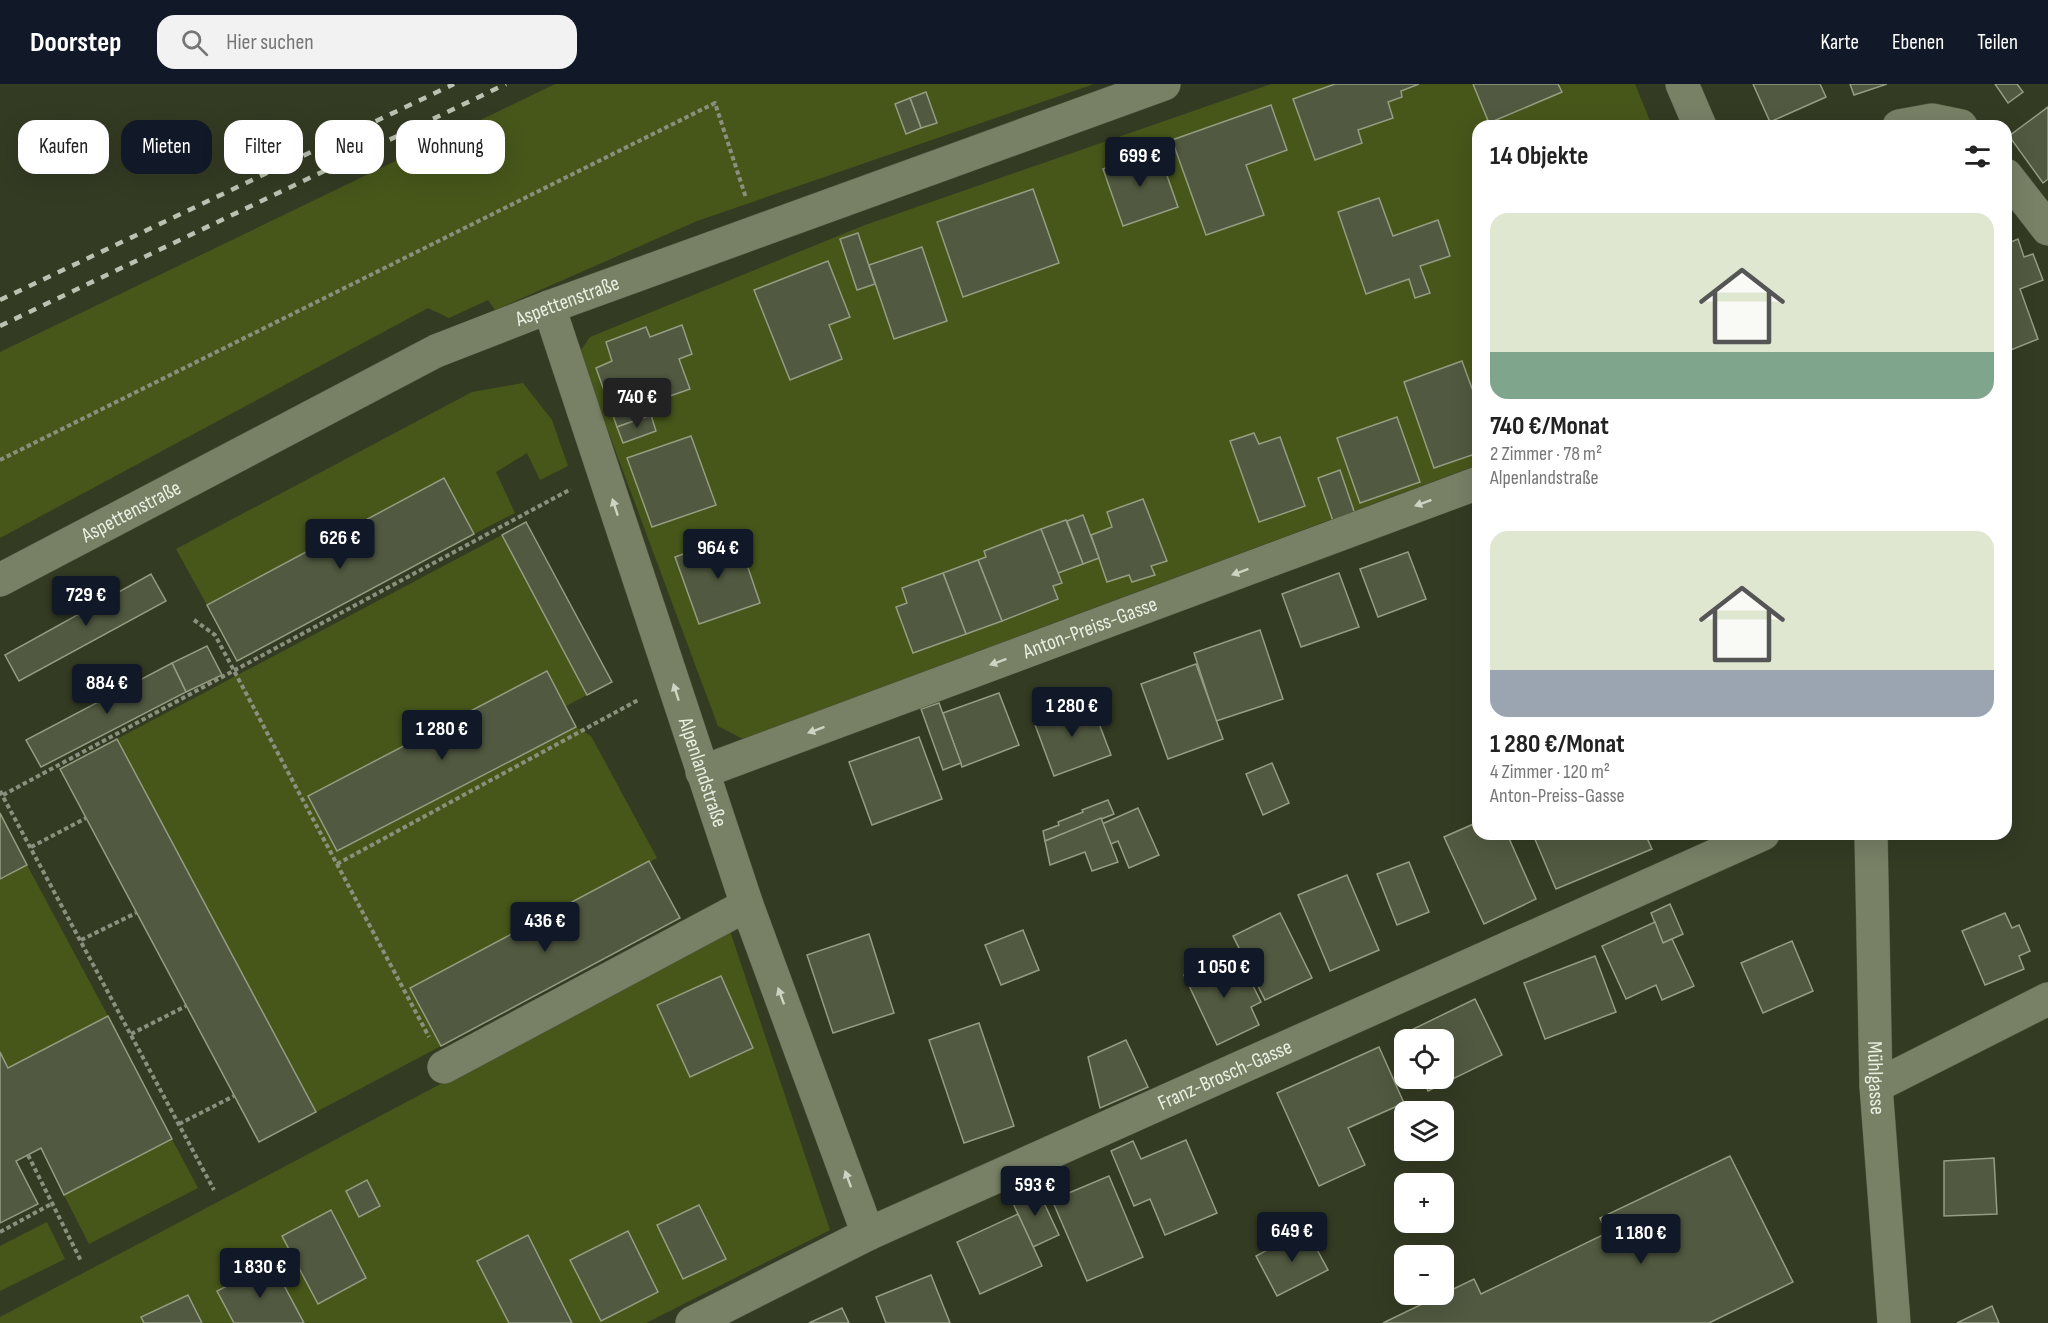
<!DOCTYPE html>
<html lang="de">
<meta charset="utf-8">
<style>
:root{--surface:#fff;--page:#f2f2f2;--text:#222;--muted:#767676;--accent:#111827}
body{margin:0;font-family:"Sofia Sans Condensed",sans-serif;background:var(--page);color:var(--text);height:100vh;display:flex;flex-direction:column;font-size:22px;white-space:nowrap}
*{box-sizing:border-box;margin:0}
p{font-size:20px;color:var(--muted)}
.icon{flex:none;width:33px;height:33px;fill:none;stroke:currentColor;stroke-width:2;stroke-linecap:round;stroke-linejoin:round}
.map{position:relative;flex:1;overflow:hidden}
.details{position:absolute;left:1472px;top:36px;width:540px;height:720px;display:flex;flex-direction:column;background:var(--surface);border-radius:18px;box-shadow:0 6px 24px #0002}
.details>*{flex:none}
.banner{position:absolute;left:18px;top:36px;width:570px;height:54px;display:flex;gap:12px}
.tools{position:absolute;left:1394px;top:945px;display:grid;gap:12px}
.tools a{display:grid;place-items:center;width:60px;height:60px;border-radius:12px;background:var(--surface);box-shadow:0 6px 24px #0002;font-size:30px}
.price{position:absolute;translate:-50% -51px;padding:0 14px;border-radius:6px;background:var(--accent);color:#fff;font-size:20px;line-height:39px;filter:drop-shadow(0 2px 3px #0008)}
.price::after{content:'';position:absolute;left:50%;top:36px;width:18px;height:14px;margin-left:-9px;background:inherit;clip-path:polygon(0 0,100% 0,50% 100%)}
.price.active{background:#222;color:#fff}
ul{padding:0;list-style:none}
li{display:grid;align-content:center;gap:12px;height:318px;padding:0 18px}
li span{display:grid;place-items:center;height:186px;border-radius:18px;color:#555}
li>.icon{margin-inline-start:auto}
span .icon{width:108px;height:108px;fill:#fffc;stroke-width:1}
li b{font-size:26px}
h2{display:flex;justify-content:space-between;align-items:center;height:72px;padding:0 18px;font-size:26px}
.pill{padding:0 21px;border-radius:18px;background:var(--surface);box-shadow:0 6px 24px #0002;font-size:21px;line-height:54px}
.pill.active{background:var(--accent);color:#fff}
header{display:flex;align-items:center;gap:36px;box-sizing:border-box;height:84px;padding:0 30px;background:var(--accent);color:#fff}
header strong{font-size:28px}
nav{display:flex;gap:33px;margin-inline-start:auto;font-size:21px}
.search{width:420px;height:54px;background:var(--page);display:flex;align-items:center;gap:15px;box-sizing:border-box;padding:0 21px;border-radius:18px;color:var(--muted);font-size:22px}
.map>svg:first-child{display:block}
.green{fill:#47571a}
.building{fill:#515940;stroke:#949d82;stroke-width:1.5}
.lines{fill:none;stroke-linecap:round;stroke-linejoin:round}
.minor-casing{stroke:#515742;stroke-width:34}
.path{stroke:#8a907d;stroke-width:4;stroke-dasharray:4.5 3;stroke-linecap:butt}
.minor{stroke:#788166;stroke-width:33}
.rail{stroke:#bcc2b1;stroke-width:4.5;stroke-dasharray:8 8;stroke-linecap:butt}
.oneway{fill:#cdd4c2}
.labels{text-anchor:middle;stroke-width:6;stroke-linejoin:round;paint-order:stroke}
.street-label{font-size:21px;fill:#e9efe0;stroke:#343b23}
</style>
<header>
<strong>Doorstep</strong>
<div class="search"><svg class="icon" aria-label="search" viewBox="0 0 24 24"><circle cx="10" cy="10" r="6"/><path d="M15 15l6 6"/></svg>Hier suchen</div>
<nav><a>Karte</a><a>Ebenen</a><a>Teilen</a></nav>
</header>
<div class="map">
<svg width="2048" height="1239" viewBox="0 0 2048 1239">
<rect width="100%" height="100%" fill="#343b23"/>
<!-- green -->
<g class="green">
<polygon points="555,0 1094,0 697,137 495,226 488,216 449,234 428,224 0,454 0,268"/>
<polygon points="1271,0 1635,0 1652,42 1478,42 1477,381 743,655 718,642 579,269 590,253 865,141"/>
<polygon points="523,299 552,336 568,382 540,396 527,369 496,388 515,429 474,450 444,394 207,521 176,465 472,308"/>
<polygon points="502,451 587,611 566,622 547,587 308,712 338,767 576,643 591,652 657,774 410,904 441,962 316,1028 117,655"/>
<polygon points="27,781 108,932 8,984 0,968 0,795"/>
<polygon points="730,847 830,1146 646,1239 0,1239 0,1233"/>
<polygon points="172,1055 198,1104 89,1160 64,1111"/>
<polygon points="47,1138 65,1175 0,1207 0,1162"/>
</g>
<!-- building -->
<g class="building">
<polygon points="1335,0 1419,0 1401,7 1402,13 1388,18 1393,34 1358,46 1362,59 1315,76 1293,15"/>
<polygon points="1473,0 1558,0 1562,8 1489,39"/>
<polygon points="1753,0 1820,0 1826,13 1770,38"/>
<polygon points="1850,0 1887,0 1854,11"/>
<polygon points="1995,0 2017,0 2023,8 2008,19"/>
<polygon points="926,8 937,39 921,44 910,14"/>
<polygon points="910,14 921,44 906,50 895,20"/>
<polygon points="1271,21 1287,66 1246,81 1264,131 1206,151 1172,56"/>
<polygon points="2048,23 2048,95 2043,99 2009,52"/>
<polygon points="1158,66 1178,123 1123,142 1103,85"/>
<polygon points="1033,105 1059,179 963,213 937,138"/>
<polygon points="1379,114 1393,152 1438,136 1450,172 1420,182 1430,209 1415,214 1409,195 1366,210 1338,128"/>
<polygon points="858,149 875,200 857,206 840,155"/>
<polygon points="2018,155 2024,173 2033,170 2043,196 2020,205 2038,255 2006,268 2006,160"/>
<polygon points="922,163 947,237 894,255 869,181"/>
<polygon points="828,177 850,233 829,241 842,275 790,296 754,206"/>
<polygon points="682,241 692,270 679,275 690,305 650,319 654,329 651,331 617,343 596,284 612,277 606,258 646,243 650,253"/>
<polygon points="1462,277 1478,321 1478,369 1434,384 1404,298"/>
<polygon points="651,331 656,347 623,359 617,343"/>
<polygon points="1397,333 1420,398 1360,419 1337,354"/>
<polygon points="1254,349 1259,360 1280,353 1305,422 1259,438 1230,357"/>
<polygon points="691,352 716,421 652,443 627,374"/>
<polygon points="1340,386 1355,430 1333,437 1318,394"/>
<polygon points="444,394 474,450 237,577 207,521"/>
<polygon points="1143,415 1167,477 1151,482 1155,491 1132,498 1129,491 1107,498 1091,451 1112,443 1107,428"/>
<polygon points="1083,431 1099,474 1083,480 1067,437"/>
<polygon points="1066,436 1083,480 1058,489 1041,445"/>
<polygon points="526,438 612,598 587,611 502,451"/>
<polygon points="1041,445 1062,499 1053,502 1058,515 1002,537 978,476 986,473 984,467"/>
<polygon points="737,451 760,519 699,540 675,473"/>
<polygon points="1408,468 1426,515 1378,533 1360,485"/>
<polygon points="978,476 1002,537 966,550 943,489"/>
<polygon points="943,489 966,550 913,569 896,523 907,519 902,504"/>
<polygon points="1339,489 1359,543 1301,563 1282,510"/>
<polygon points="151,490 166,517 19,597 5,571"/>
<polygon points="1260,546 1283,615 1216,637 1194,569"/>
<polygon points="207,562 222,591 186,608 172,579"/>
<polygon points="172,579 186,608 41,683 26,656"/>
<polygon points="1196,580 1223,655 1168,675 1141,600"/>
<polygon points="547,587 576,643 337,767 308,712"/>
<polygon points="999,609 1019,661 962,683 943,629"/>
<polygon points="1090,616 1111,671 1054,692 1034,638"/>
<polygon points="939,619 961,679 943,686 921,625"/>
<polygon points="919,653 942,715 872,741 849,678"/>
<polygon points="117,655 316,1028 259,1058 60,685"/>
<polygon points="1272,679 1289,719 1263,731 1246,690"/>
<polygon points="1108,716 1114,730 1045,757 1043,747 1059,741 1058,738 1083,728 1082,726"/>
<polygon points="1138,724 1159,771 1129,784 1118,757 1111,760 1102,740"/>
<polygon points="0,729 27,781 0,795"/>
<polygon points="1101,734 1118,778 1092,787 1085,768 1050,781 1045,757"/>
<polygon points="1478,738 1478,750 1507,750 1536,815 1484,840 1444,753"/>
<polygon points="1541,750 1645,750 1652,765 1556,805 1534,753"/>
<polygon points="649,777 680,834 441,962 410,904"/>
<polygon points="1409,778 1429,828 1397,841 1377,790"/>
<polygon points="1347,791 1379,866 1330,887 1298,811"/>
<polygon points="1670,820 1683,850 1663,859 1651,829"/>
<polygon points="1280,829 1312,894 1265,916 1233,852"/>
<polygon points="2005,829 2012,844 2019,841 2030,867 2019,872 2024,885 1985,901 1962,847"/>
<polygon points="1655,838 1663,859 1672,855 1694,902 1662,916 1656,901 1626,915 1602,862"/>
<polygon points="1023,846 1039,886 1001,901 985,861"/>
<polygon points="869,850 894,929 833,949 807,871"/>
<polygon points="1792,857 1813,907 1763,929 1741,879"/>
<polygon points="1228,871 1240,896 1248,892 1261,918 1251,923 1259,941 1217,961 1184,891"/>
<polygon points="1595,872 1616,928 1545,955 1524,899"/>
<polygon points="721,892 753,964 690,993 657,921"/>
<polygon points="1475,915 1502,971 1428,1007 1422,994 1443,994 1443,956 1404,958 1401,951"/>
<polygon points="108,932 172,1055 64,1111 41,1064 16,1077 38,1120 0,1139 0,968 8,984"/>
<polygon points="979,939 1014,1042 964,1059 929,956"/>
<polygon points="1126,956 1148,1003 1100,1024 1088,973"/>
<polygon points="1379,963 1404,1019 1348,1044 1365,1081 1319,1102 1277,1009"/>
<polygon points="1186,1056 1217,1129 1165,1151 1150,1115 1134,1122 1111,1067 1133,1057 1141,1075"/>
<polygon points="1730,1072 1793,1198 1709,1239 1383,1239 1474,1195 1481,1210 1607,1149 1600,1134"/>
<polygon points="1994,1074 1997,1130 1944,1132 1944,1077"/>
<polygon points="1109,1092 1143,1173 1087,1197 1052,1116"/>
<polygon points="367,1096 380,1122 359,1133 346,1107"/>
<polygon points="1037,1104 1059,1151 1033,1163 1011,1115"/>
<polygon points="699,1121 726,1175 683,1195 657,1141"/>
<polygon points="331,1126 366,1194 318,1220 282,1152"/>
<polygon points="1018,1130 1042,1182 980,1210 957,1158"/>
<polygon points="1306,1145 1328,1186 1277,1212 1256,1172"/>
<polygon points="628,1147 658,1208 601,1237 570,1176"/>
<polygon points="528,1151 572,1239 509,1239 477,1177"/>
<polygon points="272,1179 304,1239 234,1239 217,1207"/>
<polygon points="931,1191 950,1239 886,1239 876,1213"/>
<polygon points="188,1211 202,1239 144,1239 141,1233"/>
<polygon points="1992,1222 1999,1239 1957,1239"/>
<polygon points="842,1224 849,1239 809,1239"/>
</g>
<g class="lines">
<defs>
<g id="minor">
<polyline points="1682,0 1700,42"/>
<polyline points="1899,42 1932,36 1961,42"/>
<polyline points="2006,91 2048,145"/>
<path id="s1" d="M549,223L747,821L868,1150"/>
<path id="s2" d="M0,496L436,267L549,223L1164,0"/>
<path id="s3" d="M702,688L1478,399"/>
<path id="s4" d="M1871,750L1876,1002L1894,1239"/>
<polyline points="444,983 747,821"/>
<polyline points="1876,1002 2048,915"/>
<path id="s5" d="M692,1239L868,1150L1763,750"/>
</g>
</defs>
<!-- minor casing -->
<use href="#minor" class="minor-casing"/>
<!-- path -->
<g class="path">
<polyline points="0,376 715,19 746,114"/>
<polyline points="194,536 215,551 429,953"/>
<polyline points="0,707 214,1106"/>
<polyline points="3,711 571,405"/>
<polyline points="31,763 86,734"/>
<polyline points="337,780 640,615"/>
<polyline points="81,856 136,829"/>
<polyline points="131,950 186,922"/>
<polyline points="179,1040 234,1012"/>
<polyline points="28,1071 81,1177"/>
<polyline points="0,1148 53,1119"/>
</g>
<!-- minor -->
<use href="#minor" class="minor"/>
<!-- rail -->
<g class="rail">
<polyline points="0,216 454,0"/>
<polyline points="0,242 506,0"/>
</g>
</g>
<!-- one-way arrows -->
<defs><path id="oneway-solid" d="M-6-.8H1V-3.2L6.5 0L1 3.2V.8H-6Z" transform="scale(1.5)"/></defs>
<g class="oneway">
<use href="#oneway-solid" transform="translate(1423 419) rotate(160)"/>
<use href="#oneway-solid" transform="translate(615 423) rotate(-108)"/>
<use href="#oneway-solid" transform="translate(1240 488) rotate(160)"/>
<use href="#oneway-solid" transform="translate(998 578) rotate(160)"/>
<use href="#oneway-solid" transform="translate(676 608) rotate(-108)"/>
<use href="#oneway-solid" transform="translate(816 646) rotate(160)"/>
<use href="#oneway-solid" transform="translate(781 912) rotate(-110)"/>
<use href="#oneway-solid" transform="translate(848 1095) rotate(-110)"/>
</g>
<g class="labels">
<!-- street labels -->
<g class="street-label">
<text dy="7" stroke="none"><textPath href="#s2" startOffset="633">Aspettenstraße</textPath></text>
<text dy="7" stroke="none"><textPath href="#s2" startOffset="148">Aspettenstraße</textPath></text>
<text dy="7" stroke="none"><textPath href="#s3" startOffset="414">Anton-Preiss-Gasse</textPath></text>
<text dy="7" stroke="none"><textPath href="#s1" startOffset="490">Alpenlandstraße</textPath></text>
<text dy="7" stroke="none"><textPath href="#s5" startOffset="588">Franz-Brosch-Gasse</textPath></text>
<text dy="7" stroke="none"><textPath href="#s4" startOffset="244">Mühlgasse</textPath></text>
</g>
</g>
</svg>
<div class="tools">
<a><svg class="icon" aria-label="locate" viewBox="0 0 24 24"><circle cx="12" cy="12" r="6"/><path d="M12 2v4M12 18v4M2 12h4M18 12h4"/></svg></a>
<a><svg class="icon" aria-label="layers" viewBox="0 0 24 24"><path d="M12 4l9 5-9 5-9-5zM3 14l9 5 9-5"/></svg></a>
<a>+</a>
<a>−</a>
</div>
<b class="price" style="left:1140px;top:104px">699 €</b>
<b class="price active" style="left:637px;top:345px">740 €</b>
<b class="price" style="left:340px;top:486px">626 €</b>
<b class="price" style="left:718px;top:496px">964 €</b>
<b class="price" style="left:86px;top:543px">729 €</b>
<b class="price" style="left:107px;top:631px">884 €</b>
<b class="price" style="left:1072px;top:654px">1 280 €</b>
<b class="price" style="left:442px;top:677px">1 280 €</b>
<b class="price" style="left:545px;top:869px">436 €</b>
<b class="price" style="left:1224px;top:915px">1 050 €</b>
<b class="price" style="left:1035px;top:1133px">593 €</b>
<b class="price" style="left:1292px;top:1179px">649 €</b>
<b class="price" style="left:1641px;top:1181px">1 180 €</b>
<b class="price" style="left:260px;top:1215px">1 830 €</b>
<div class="banner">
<a class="pill">Kaufen</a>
<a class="pill active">Mieten</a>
<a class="pill">Filter</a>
<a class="pill">Neu</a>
<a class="pill">Wohnung</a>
</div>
<section class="details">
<h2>14 Objekte<svg class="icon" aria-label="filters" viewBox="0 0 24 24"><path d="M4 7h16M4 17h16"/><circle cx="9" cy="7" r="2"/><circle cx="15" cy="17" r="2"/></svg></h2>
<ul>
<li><span style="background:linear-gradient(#dfe7d0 75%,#7fa58c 0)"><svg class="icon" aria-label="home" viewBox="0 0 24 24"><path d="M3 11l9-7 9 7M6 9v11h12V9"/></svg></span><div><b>740 €/Monat</b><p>2 Zimmer · 78 m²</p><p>Alpenlandstraße</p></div></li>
<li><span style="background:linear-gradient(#dfe7d0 75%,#9aa5b1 0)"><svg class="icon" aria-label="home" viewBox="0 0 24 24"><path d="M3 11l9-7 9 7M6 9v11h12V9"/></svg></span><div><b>1 280 €/Monat</b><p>4 Zimmer · 120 m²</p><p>Anton-Preiss-Gasse</p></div></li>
</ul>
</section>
</div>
